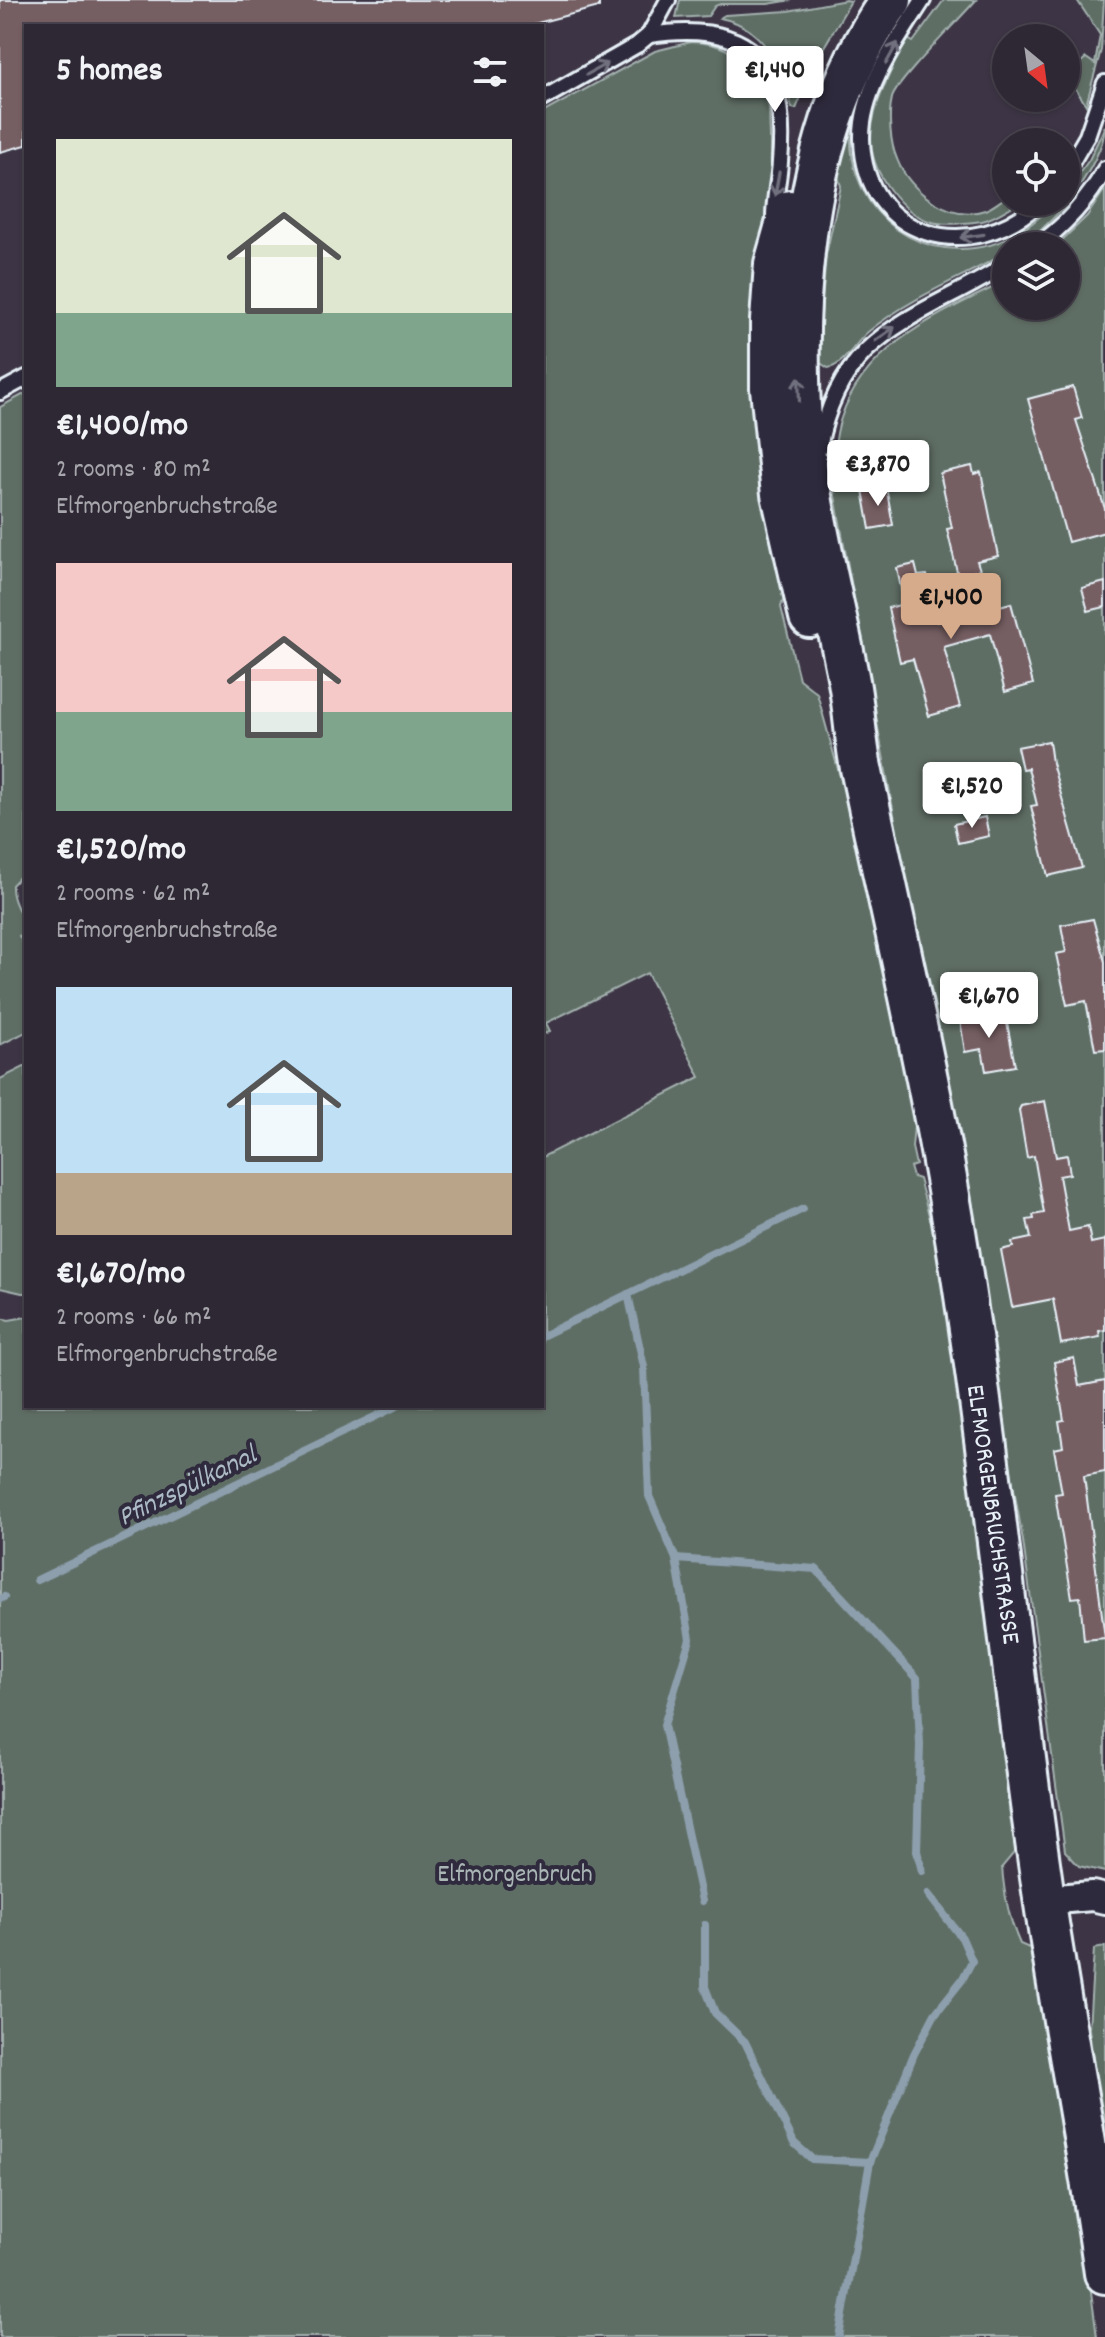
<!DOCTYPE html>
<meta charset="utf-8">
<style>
:root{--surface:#2e2834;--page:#3a3440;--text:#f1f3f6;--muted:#a7a6ac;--line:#49444f;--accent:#d6ab8b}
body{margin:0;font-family:Dekko,sans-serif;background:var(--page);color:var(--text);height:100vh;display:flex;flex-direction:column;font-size:30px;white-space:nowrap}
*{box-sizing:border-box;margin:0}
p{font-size:26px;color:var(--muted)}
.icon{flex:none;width:44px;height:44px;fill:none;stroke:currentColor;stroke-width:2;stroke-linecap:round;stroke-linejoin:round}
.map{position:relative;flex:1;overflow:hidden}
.sheet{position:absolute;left:24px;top:24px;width:520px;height:1384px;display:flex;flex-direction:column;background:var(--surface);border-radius:0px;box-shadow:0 2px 6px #0004,0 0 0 2px var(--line)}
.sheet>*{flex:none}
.needle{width:52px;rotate:151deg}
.controls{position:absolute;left:992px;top:24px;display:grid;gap:16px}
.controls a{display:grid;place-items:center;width:88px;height:88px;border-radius:50%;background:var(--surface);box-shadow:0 2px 6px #0004,0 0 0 2px var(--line);font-size:40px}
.price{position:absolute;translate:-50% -68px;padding:0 18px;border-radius:8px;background:#fff;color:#222;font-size:26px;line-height:52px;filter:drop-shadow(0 2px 4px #0008)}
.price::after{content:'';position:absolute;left:50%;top:48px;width:24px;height:18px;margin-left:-12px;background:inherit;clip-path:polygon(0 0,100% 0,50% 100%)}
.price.current{background:var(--accent);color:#111}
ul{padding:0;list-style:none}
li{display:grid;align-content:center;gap:16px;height:424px;padding:0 32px}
li span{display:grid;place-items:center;height:248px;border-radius:0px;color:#555}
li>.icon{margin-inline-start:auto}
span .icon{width:144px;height:144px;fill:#fffc;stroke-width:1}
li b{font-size:34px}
h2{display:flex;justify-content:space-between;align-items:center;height:96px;padding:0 32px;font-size:34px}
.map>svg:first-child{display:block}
.green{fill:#5e6e65;stroke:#a3b0ae;stroke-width:2}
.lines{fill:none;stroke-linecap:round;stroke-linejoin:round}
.stream{stroke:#8d9fad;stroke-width:8}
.building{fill:#765f64;stroke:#e8f1f8;stroke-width:2}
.lane-casing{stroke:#e8f1f8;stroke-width:20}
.street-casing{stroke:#e8f1f8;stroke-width:34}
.secondary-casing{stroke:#e8f1f8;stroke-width:46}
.lane{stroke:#2f2a3d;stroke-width:14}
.street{stroke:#2f2a3d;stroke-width:28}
.secondary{stroke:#2f2a3d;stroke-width:40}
.oneway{stroke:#70707e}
.labels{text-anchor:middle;stroke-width:8;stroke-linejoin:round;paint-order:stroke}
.street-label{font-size:26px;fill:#e8f1f8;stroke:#2f2a3d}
.park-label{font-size:26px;fill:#aab6b6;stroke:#2f2a3d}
.water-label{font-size:28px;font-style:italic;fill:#acbbc6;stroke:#2f2a3d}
</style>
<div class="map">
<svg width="1105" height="2337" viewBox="0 0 1105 2337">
<rect width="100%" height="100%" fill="#3d3545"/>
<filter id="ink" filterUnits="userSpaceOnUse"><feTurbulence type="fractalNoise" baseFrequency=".0125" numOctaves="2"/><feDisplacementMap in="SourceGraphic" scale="16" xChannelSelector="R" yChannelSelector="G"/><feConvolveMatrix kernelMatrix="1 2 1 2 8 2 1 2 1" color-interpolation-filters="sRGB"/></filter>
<g filter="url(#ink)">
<!-- green -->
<g class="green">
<polygon points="680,0 792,0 768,4 720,4 715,6 708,16 676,18"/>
<path d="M846,0L851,1L817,59L796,109L792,108C783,68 764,26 720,18L725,15L788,11Z"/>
<path d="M944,0H976C960,19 897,81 892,98C888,115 890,143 897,159C909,191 950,222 985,210C992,208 1000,201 1006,197V202H1020C1008,208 995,218 982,221C968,223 946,226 932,222C901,213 873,174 871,143C870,107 892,71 906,38L913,42Z"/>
<polygon points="1077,0 1104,0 1101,50 1086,105 1066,74 1086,58 1095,64 1100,35"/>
<path d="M691,42C732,42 761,69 769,108L786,590L781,607L799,679L817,693L861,853L916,1106L912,1147L916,1165L910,1167L913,1177L919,1179L930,1219L945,1250L1018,1848L1002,1867C1004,1893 1009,1920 1020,1944L1034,1950L1073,2155L1097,2337H0V1318L9,1320L26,1317V1406H542V1157L700,1077L647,973L546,1023L550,1031L542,1035V113L655,51Z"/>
<path d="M872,68C865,85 855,103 852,120C841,202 909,266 990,245C1016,238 1038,220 1056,202H1066V191L1089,160L1105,126C1105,161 1044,246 1006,246V252L1001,256C956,280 909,299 869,331C857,340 843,367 828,368L819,362L818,350L826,255L841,186L831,155Z"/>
<path d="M1105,189V1872L1079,1866L1065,1851L1023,1541L950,1117L833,485C834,463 834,438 841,418C865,344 942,313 1006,281V306H1066V246H1056L1087,216Z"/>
<path d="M26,393V870L12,885C11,903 24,915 26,932L19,936L26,949V1032L0,1045V407Z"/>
<polygon points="26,1066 26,1293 22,1293 0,1288 0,1079"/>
<polygon points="1105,1947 1105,2151 1089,2029 1094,1949"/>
</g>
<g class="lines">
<!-- stream -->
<g class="stream">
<polyline points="628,1294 644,1367 649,1496 676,1559 690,1639 664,1725 702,1901"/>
<polyline points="542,1336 803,1209"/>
<polyline points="676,1559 816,1569 917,1678 920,1745 917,1851 922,1871"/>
<polyline points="37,1580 397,1406"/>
<polyline points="0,1599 4,1597"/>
<polyline points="705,1925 705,1987 715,2013 745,2042 794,2143 812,2159 870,2162"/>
<polyline points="839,2337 870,2162 914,2054 935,2014 962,1980 972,1961 962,1938 928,1894"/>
</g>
</g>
<!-- building -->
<g class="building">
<polygon points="0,0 599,0 599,7 526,26 26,26 26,145 0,152"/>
<polygon points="1073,387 1082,418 1076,420 1105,509 1105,532 1068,542 1028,399"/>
<polygon points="972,466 974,474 981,472 998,556 977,561 980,570 958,576 947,529 952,528 940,473"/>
<polygon points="886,486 893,525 870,529 863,490"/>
<polygon points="915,564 918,576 927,575 937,622 1011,603 1033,684 1005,692 990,634 944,647 960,707 929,716 913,659 900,662 888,608 904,604 897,568"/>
<polygon points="1105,582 1105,607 1088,611 1082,588"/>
<polygon points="1049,741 1052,763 1082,868 1048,876 1031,806 1037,805 1028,768 1022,769 1017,747"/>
<polygon points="985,817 989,836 958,843 954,824"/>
<polygon points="1093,919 1105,962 1105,1049 1095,1050 1086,1001 1067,1005 1056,954 1066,952 1061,925"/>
<polygon points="1005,1012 1015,1066 986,1071 982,1049 965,1052 960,1020"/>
<polygon points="1045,1101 1056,1157 1067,1155 1070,1174 1059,1176 1069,1231 1088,1227 1091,1243 1105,1240 1105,1330 1099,1331 1100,1337 1061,1344 1053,1299 1012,1307 1001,1250 1013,1247 1012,1242 1031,1238 1027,1220 1034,1219 1033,1215 1044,1213 1034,1156 1027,1158 1019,1110 1021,1106"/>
<polygon points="1074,1358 1079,1386 1105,1381 1105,1472 1084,1476 1105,1638 1084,1640 1080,1597 1072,1598 1055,1494 1062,1493 1054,1449 1063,1447 1059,1421 1064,1420 1054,1362"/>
</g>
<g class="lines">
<defs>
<g id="lane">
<path d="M923,0C898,40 861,89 862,139C864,239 972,267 1040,202"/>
<path d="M649,35C750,20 789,60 780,162C779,181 774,198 774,217"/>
<polyline points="542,99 637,45 649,35 668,0"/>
<polyline points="1066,172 1087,136 1105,83"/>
<path d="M1036,246C1063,228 1090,198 1105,169"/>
<polyline points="0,392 26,378"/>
<path d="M819,448C840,330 917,320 1006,265"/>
</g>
<polyline id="street" points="1045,1900 1092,1896 1105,1899"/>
<g id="secondary">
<path d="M891,0C814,108 796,248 799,378C800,477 829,579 848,676C854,706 855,738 861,768C888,897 918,1026 942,1156C985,1392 1006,1632 1040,1870C1059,2005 1087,2138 1105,2273"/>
<polyline points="790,211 775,264 771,321 771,388 782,494 810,617"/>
</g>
</defs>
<!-- lane casing -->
<use href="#lane" class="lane-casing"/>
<!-- street casing -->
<use href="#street" class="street-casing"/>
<!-- secondary casing -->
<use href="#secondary" class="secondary-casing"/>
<!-- lane -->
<use href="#lane" class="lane"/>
<!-- street -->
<use href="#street" class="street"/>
<!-- secondary -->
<use href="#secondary" class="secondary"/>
</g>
<!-- one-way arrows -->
<defs><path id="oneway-shaft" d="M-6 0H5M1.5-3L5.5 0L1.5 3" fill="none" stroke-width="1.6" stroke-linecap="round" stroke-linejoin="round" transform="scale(2)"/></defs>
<g class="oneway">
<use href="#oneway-shaft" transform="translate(892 53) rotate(-61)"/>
<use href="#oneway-shaft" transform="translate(597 69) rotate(-29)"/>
<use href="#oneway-shaft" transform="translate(777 184) rotate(100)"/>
<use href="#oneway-shaft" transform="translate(972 236) rotate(172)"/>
<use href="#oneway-shaft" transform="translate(885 334) rotate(-35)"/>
<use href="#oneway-shaft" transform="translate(799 389) rotate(-92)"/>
</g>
</g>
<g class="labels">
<!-- street labels -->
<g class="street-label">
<text transform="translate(995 1514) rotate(82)" y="9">ELFMORGENBRUCHSTRASSE</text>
</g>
<!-- park labels -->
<g class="park-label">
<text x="515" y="1881">Elfmorgenbruch</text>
</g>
<!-- water labels -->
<g class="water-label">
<text transform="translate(186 1484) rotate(-26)" y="10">Pfinzspülkanal</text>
</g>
</g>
</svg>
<div class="controls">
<a><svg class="needle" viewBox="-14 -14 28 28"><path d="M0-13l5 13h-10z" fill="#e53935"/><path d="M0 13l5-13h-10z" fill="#a7a6ac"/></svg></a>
<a><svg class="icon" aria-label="locate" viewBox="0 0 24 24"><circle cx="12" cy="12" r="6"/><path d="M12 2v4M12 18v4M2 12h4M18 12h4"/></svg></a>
<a><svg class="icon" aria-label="layers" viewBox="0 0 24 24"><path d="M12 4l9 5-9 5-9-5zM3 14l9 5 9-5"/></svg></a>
</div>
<b class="price" style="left:775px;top:114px">€1,440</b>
<b class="price" style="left:878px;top:508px">€3,870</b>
<b class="price current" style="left:951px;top:641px">€1,400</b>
<b class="price" style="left:972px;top:830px">€1,520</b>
<b class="price" style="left:989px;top:1040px">€1,670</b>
<section class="sheet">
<h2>5 homes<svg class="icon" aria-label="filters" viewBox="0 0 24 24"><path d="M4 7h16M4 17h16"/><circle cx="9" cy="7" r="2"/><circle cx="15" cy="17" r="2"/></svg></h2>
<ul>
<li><span style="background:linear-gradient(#dfe7d0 70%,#7fa58c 0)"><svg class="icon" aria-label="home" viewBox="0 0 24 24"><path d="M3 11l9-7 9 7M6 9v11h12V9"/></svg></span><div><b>€1,400/mo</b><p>2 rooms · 80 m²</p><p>Elfmorgenbruchstraße</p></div></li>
<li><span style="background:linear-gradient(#f6c9c9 60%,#7fa58c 0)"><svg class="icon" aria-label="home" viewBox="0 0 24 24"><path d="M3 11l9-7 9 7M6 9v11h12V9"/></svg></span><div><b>€1,520/mo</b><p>2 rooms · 62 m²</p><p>Elfmorgenbruchstraße</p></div></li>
<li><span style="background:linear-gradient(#bfe0f5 75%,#b9a48a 0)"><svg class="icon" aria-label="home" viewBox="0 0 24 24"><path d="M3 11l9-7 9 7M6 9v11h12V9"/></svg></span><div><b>€1,670/mo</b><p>2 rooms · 66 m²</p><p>Elfmorgenbruchstraße</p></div></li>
</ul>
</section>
</div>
